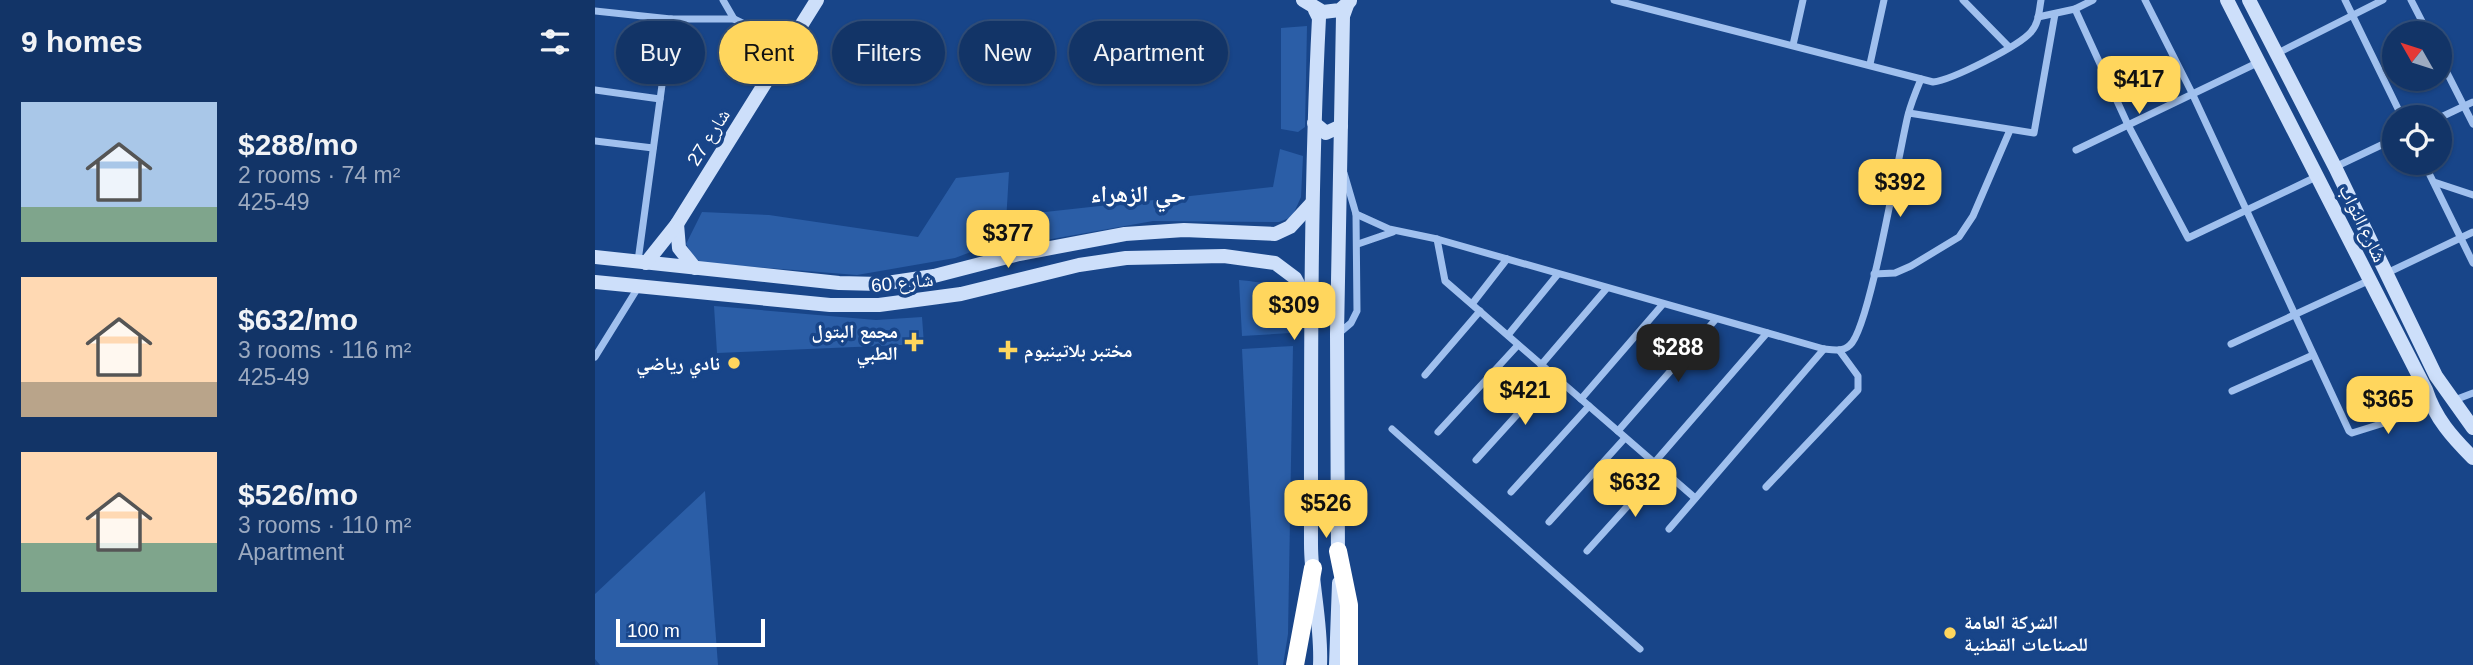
<!DOCTYPE html>
<meta charset="utf-8">
<style>
:root{--surface:#123467;--page:#1b3c6d;--text:#f1f3f6;--muted:#9caac0;--line:#314f7b;--accent:#ffd65d}
body{margin:0;font-family:Arial,"Noto Naskh Arabic",sans-serif;background:var(--page);color:var(--text);height:100vh;display:flex;flex-direction:column;font-size:26px;white-space:nowrap}
*{box-sizing:border-box;margin:0}
p{font-size:23px;color:var(--muted)}
.icon{flex:none;width:38px;height:38px;fill:none;stroke:currentColor;stroke-width:2;stroke-linecap:round;stroke-linejoin:round}
.map{position:relative;flex:1;overflow:hidden}
.drawer{display:flex;flex-direction:column;background:var(--surface);width:595px}
.drawer>*{flex:none}
.guide{position:absolute;left:21px;top:21px;width:665px;height:63px;display:flex;gap:14px}
.needle{width:46px;rotate:309deg}
.buttons{position:absolute;left:1787px;top:21px;display:grid;gap:14px}
.buttons a{display:grid;place-items:center;width:70px;height:70px;border-radius:50%;background:var(--surface);box-shadow:0 2px 5px #0004,0 0 0 2px var(--line);font-size:35px}
.scale{position:absolute;left:21px;bottom:18px;width:149px;box-sizing:border-box;padding-left:7px;border:4px solid #fff;border-top:0;font-size:19px;line-height:24px;white-space:nowrap;color:#fff;-webkit-text-stroke:5px #184589;paint-order:stroke}
.price{position:absolute;translate:-50% -60px;padding:0 16px;border-radius:14px;background:var(--accent);color:#111;font-size:23px;line-height:46px;filter:drop-shadow(0 2px 4px #0008)}
.price::after{content:'';position:absolute;left:50%;top:42px;width:21px;height:16px;margin-left:-10px;background:inherit;clip-path:polygon(0 0,100% 0,50% 100%)}
.price.on{background:#222;color:#fff}
ul{padding:0;list-style:none}
li{display:flex;align-items:center;gap:21px;height:175px;padding:0 21px}
li span{display:grid;place-items:center;flex:none;width:196px;height:140px;border-radius:0px;color:#555}
li>.icon{margin-inline-start:auto}
span .icon{width:84px;height:84px;fill:#fffc;stroke-width:1}
li b{font-size:30px}
h2{display:flex;justify-content:space-between;align-items:center;height:84px;padding:0 21px;font-size:30px}
.tag{padding:0 24px;border-radius:32px;background:var(--surface);box-shadow:0 2px 5px #0004,0 0 0 2px var(--line);font-size:24px;line-height:63px}
.tag.on{background:var(--accent);color:#111}
main{display:flex;flex:1;min-height:0}
.map>svg:first-child{display:block}
.green{fill:#2b5ea7}
.lines{fill:none;stroke-linecap:round;stroke-linejoin:round}
.street{stroke:#a0c0ee;stroke-width:7}
.secondary{stroke:#cddffa;stroke-width:14}
.highway{stroke:#fff;stroke-width:18}
.poi-dot{fill:#ffd65d;stroke:#184589;stroke-width:2.5}
.labels{text-anchor:middle;stroke-width:7;stroke-linejoin:round;paint-order:stroke}
.street-label{font-size:19px;fill:#fff;stroke:#184589}
.poi-label{font-size:19px;font-weight:bold;fill:#fff;stroke:#184589;text-anchor:end}
.quarter-label{font-size:23px;font-weight:bold;fill:#fff;stroke:#184589}
</style>
<main>
<section class="drawer">
<h2>9 homes<svg class="icon" aria-label="filters" viewBox="0 0 24 24"><path d="M4 7h16M4 17h16"/><circle cx="9" cy="7" r="2"/><circle cx="15" cy="17" r="2"/></svg></h2>
<ul>
<li><span style="background:linear-gradient(#a9c7e8 75%,#7fa58c 0)"><svg class="icon" aria-label="home" viewBox="0 0 24 24"><path d="M3 11l9-7 9 7M6 9v11h12V9"/></svg></span><div><b>$288/mo</b><p>2 rooms · 74 m²</p><p>425-49</p></div></li>
<li><span style="background:linear-gradient(#ffd9b3 75%,#b9a48a 0)"><svg class="icon" aria-label="home" viewBox="0 0 24 24"><path d="M3 11l9-7 9 7M6 9v11h12V9"/></svg></span><div><b>$632/mo</b><p>3 rooms · 116 m²</p><p>425-49</p></div></li>
<li><span style="background:linear-gradient(#ffd9b3 65%,#7fa58c 0)"><svg class="icon" aria-label="home" viewBox="0 0 24 24"><path d="M3 11l9-7 9 7M6 9v11h12V9"/></svg></span><div><b>$526/mo</b><p>3 rooms · 110 m²</p><p>Apartment</p></div></li>
</ul>
</section>
<div class="map">
<svg width="1878" height="665" viewBox="0 0 1878 665">
<rect width="100%" height="100%" fill="#184589"/>
<!-- green -->
<g class="green">
<polygon points="712,26 710,127 703,132 686,129 686,28"/>
<polygon points="685,149 708,156 706,197 697,217 684,222 558,221 440,242 432,214 678,187"/>
<polygon points="414,172 410,239 360,258 262,275 108,263 100,259 91,244 107,212 174,215 323,237 361,178"/>
<path d="M644,280C689,285 699,284 695,333L647,336Z"/>
<polygon points="119,306 281,320 327,317 329,344 122,353"/>
<polygon points="698,346 693,634 688,665 663,665 647,349"/>
<polygon points="110,491 123,665 5,665 0,659 0,594"/>
</g>
<g class="lines">
<!-- street -->
<g class="street">
<polyline points="128,0 139,19 193,45"/>
<path d="M1019,0L1338,82C1357,80 1424,46 1436,32C1444,23 1444,11 1446,0"/>
<polyline points="1368,0 1414,47"/>
<polyline points="1550,0 1597,93 1754,431 1757,433 1837,408"/>
<polyline points="1750,0 1807,117"/>
<polyline points="1816,0 1833,33"/>
<polyline points="1480,9 1533,125 1593,238 1723,176"/>
<polyline points="0,11 76,19 139,19"/>
<polyline points="1443,17 1480,9 1498,0"/>
<polyline points="1198,45 1208,0"/>
<polyline points="1681,54 1788,0"/>
<polyline points="1844,57 1878,124"/>
<polyline points="1275,64 1289,0"/>
<polyline points="0,90 65,99"/>
<polyline points="1314,113 1439,133 1460,14"/>
<polyline points="1844,118 1878,102"/>
<polyline points="0,141 58,148"/>
<polyline points="1481,150 1662,63"/>
<polyline points="1829,163 1878,263"/>
<polyline points="1740,167 1799,139"/>
<polyline points="1839,182 1878,195"/>
<path d="M761,214L794,229L842,239L1229,349C1238,350 1248,352 1255,345C1275,328 1304,151 1313,115C1316,103 1321,91 1326,79"/>
<polyline points="842,239 850,281 1100,498"/>
<polyline points="763,244 798,232"/>
<polyline points="43,261 76,19"/>
<polyline points="1792,273 1878,232"/>
<polyline points="1279,274 1300,273 1316,266 1364,237 1378,216 1415,130"/>
<polyline points="877,304 912,259"/>
<polyline points="743,334 756,323 762,311 761,214 749,173"/>
<polyline points="913,335 963,274"/>
<polyline points="1636,344 1775,280"/>
<polyline points="0,357 44,286"/>
<polyline points="946,365 1012,288"/>
<polyline points="830,375 885,311"/>
<polyline points="1637,391 1718,355"/>
<polyline points="986,399 1068,304"/>
<polyline points="1857,401 1878,393"/>
<polyline points="797,429 1045,649"/>
<polyline points="1023,431 1121,319"/>
<polyline points="843,432 923,345"/>
<polyline points="881,460 958,375"/>
<polyline points="1059,463 1172,333"/>
<polyline points="1171,487 1263,390 1263,376 1244,350"/>
<polyline points="916,492 994,406"/>
<polyline points="954,522 1030,438"/>
<polyline points="1074,529 1229,349"/>
<polyline points="992,551 1066,469"/>
</g>
<!-- secondary -->
<g class="secondary">
<polyline points="708,0 728,12 745,10 755,1"/>
<path d="M1632,0L1831,390C1840,418 1857,437 1878,458"/>
<polyline points="1654,0 1740,167 1841,376 1878,428"/>
<path d="M720,10L724,18C715,193 716,368 716,544C716,584 727,624 725,665"/>
<polyline points="719,123 731,133 746,126"/>
<polyline points="82,224 84,248 100,268"/>
<polyline points="0,257 244,283 285,284 339,276 424,254 530,234 589,230 680,234 695,227 717,203"/>
<polyline points="51,263 82,224 222,0"/>
<polyline points="0,282 235,305 284,305 366,294 484,265 531,258 629,256 680,263 700,278 716,308"/>
<polyline points="743,559 742,334 748,16 752,5"/>
<polyline points="741,665 744,583"/>
</g>
<!-- highway -->
<g class="highway">
<polyline points="743,551 754,605 754,665"/>
<polyline points="700,665 718,568"/>
</g>
</g>
<!-- markers -->
<g class="poi-dot">
<path d="M315.5 331.5h7v7h7v7h-7v7h-7v-7h-7v-7h7z"/>
<path d="M409.5 339.5h7v7h7v7h-7v7h-7v-7h-7v-7h7z"/>
<circle cx="139" cy="363" r="7"/>
<circle cx="1355" cy="633" r="7"/>
</g>
<g class="labels">
<!-- street labels -->
<g class="street-label">
<text transform="translate(113 137) rotate(-58)" y="7">شارع 27</text>
<text transform="translate(1768 223) rotate(64)" y="7">شارع النواب</text>
<text transform="translate(307 282) rotate(-6)" y="7">شارع 60</text>
</g>
<!-- poi labels -->
<g class="poi-label">
<text x="303" y="338">مجمع البتول<tspan x="303" dy="22">الطبي</tspan></text>
<text x="429" y="357" text-anchor="start">مختبر بلاتينيوم</text>
<text x="125" y="370">نادي رياضي</text>
<text x="1369" y="629" text-anchor="start">الشركة العامة<tspan x="1369" dy="22">للصناعات القطنية</tspan></text>
</g>
<!-- quarter labels -->
<g class="quarter-label">
<text x="543" y="202">حي الزهراء</text>
</g>
</g>
</svg>
<div class="buttons">
<a><svg class="needle" viewBox="-14 -14 28 28"><path d="M0-13l5 13h-10z" fill="#e53935"/><path d="M0 13l5-13h-10z" fill="#9caac0"/></svg></a>
<a><svg class="icon" aria-label="locate" viewBox="0 0 24 24"><circle cx="12" cy="12" r="6"/><path d="M12 2v4M12 18v4M2 12h4M18 12h4"/></svg></a>
</div>
<div class="scale">100 m</div>
<b class="price" style="left:1544px;top:116px">$417</b>
<b class="price" style="left:1305px;top:219px">$392</b>
<b class="price" style="left:413px;top:270px">$377</b>
<b class="price" style="left:699px;top:342px">$309</b>
<b class="price on" style="left:1083px;top:384px">$288</b>
<b class="price" style="left:930px;top:427px">$421</b>
<b class="price" style="left:1793px;top:436px">$365</b>
<b class="price" style="left:1040px;top:519px">$632</b>
<b class="price" style="left:731px;top:540px">$526</b>
<div class="guide">
<a class="tag">Buy</a>
<a class="tag on">Rent</a>
<a class="tag">Filters</a>
<a class="tag">New</a>
<a class="tag">Apartment</a>
</div>
</div>
</main>
